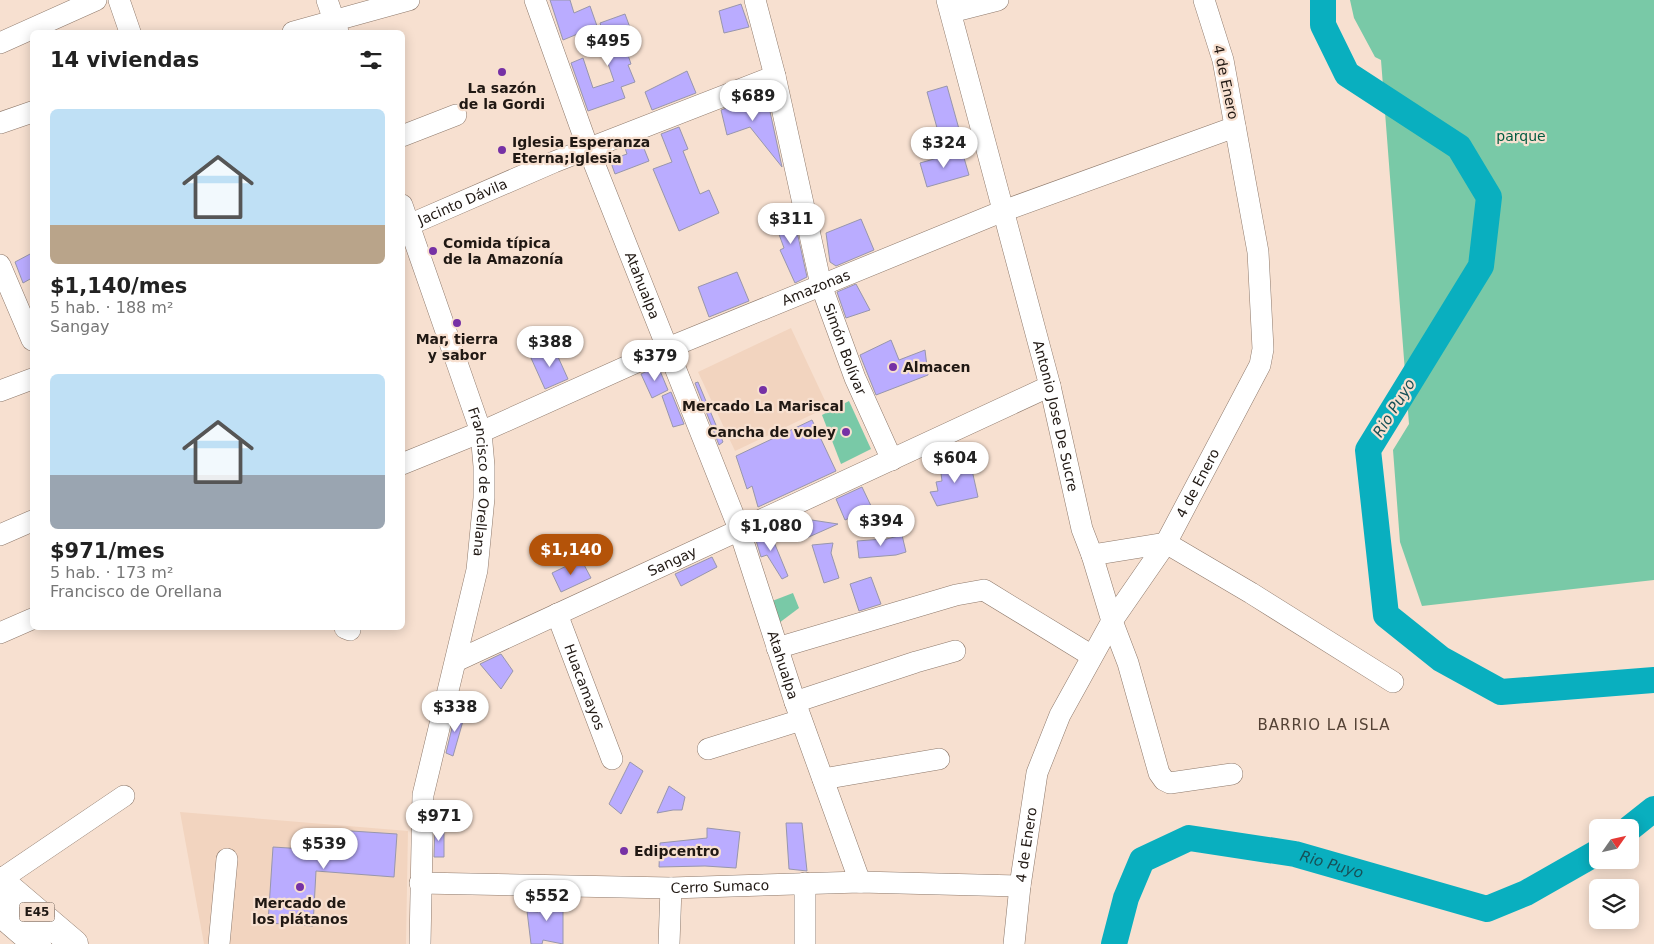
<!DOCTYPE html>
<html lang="es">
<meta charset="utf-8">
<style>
:root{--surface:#fff;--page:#f6f6f6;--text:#222;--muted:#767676;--accent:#b45309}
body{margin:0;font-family:"DejaVu Sans",sans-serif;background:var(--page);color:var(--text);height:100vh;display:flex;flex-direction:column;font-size:19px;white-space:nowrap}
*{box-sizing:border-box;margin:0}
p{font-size:16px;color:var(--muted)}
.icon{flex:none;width:28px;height:28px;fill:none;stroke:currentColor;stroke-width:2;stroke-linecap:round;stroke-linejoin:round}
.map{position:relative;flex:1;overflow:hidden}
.panel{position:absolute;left:30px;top:30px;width:375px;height:600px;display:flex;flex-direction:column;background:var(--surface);border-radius:8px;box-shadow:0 2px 12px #0003}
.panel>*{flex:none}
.needle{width:32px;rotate:56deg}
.tools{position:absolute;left:1589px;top:819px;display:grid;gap:10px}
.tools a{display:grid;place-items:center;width:50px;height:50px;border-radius:8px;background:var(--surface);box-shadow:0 2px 12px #0003;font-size:25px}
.price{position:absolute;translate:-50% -42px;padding:0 11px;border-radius:18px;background:#fff;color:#222;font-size:16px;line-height:32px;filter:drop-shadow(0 1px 2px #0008)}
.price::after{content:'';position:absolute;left:50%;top:30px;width:15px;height:11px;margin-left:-8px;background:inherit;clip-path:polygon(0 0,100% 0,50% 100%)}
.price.active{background:var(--accent);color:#fff}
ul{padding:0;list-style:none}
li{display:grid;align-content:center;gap:10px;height:265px;padding:0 20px}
li span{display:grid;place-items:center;height:155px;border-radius:8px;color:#555}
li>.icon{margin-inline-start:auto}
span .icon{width:90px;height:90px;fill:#fffc;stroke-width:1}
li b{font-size:21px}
h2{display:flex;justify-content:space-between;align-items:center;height:60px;padding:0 20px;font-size:21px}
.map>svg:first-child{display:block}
.built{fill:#f2d4bf}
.green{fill:#79c9a7}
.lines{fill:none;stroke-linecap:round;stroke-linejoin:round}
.river{stroke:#09afbf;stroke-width:26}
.building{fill:#baacff;stroke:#9896ac}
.minor-casing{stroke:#8e796b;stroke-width:22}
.highway-casing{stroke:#8e796b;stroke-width:29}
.minor{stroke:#fff;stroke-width:21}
.highway{stroke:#fff;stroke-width:28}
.poi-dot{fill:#7631a5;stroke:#f7e0d0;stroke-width:2}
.labels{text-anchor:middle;stroke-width:4.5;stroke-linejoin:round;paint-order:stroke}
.shield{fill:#f7e0d0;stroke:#60544c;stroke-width:1}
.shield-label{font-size:12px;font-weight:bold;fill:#201813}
.street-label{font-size:14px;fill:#201813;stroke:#f7e0d0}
.poi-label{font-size:14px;font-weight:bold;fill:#201813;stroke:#f7e0d0}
.park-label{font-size:14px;fill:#005a3f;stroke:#f7e0d0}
.water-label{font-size:15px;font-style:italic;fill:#175057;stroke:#f7e0d0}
.neighbourhood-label{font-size:15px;letter-spacing:1px;fill:#544235;stroke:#f7e0d0}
</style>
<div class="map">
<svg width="1654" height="944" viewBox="0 0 1654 944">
<rect width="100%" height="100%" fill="#f7e0d0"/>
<!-- built -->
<g class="built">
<polygon points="791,328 828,407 735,451 698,372"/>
<polygon points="180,812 408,831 406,944 204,944"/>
</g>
<!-- green -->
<g class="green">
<polygon points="1350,0 1654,0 1654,580 1422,606 1400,542 1393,450 1409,424 1381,60 1375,57 1354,18"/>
<polygon points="849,401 871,449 841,464 822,415"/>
<polygon points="793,593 799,608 775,626 767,603"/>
</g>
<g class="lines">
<!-- river -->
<g class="river">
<polyline points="1323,0 1323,25 1347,74 1459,147 1489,197 1481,266 1368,450 1386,615 1441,659 1501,692 1654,680"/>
<polyline points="1630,828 1654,809"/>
<path id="s1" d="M1114,944L1126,898L1142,860L1189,838L1295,854L1487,909L1526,893L1598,852"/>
</g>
</g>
<!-- building -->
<g class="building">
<polygon points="550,0 570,0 574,13 590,6 597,26 563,40"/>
<polygon points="741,4 749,27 724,33 719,11"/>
<polygon points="625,14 632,33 622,37 631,64 628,65 635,82 621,87 625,98 588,111 571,63 583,58 593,88 614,81 604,52 609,50 600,23"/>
<polygon points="687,71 696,93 652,110 645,92"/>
<polygon points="947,86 959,129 939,135 927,92"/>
<polygon points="766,93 782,167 750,127 727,135 721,110"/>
<polygon points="679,127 688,149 683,151 700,194 709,190 719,213 679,231 653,169 672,162 661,134"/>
<polygon points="641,141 649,161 615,174 610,160 627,154 625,148"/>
<polygon points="962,151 969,175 927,187 920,163"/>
<polygon points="792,209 807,277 795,283 780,250 784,248 773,218"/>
<polygon points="861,219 874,250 836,266 830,262 826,233"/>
<polygon points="32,253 32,278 23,283 15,262"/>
<polygon points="737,272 749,301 709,317 698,287"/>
<polygon points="856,284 870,310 846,318 837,292"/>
<polygon points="891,340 899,360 925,350 928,375 876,395 860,355"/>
<polygon points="554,348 568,379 545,389 531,358"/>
<polygon points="658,366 668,390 652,398 641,374"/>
<polygon points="698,382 723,442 719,445 695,383"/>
<polygon points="671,392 684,424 673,427 662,396"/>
<polygon points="812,420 836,471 758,507 752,486 747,489 736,456"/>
<polygon points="970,461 978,497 937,506 930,492 938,491 936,482 942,481 940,466"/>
<polygon points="862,487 872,508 845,520 836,499"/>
<polygon points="805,519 838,524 802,540"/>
<polygon points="769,530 788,576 782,579 767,555 761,557 755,537"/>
<polygon points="902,535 906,552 896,555 859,558 857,541 883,539 883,540"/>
<polygon points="833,543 831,553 839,578 824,583 812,545"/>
<polygon points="712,557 717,567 681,586 675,574"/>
<polygon points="581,559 591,578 561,592 552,573"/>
<polygon points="871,577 881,604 859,611 850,584"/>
<polygon points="501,654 513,671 501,689 480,664"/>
<polygon points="456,711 465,714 453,756 446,753"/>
<polygon points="630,762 643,771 621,814 609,804"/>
<polygon points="669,786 685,797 682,810 673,810 657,813"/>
<polygon points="786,823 802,823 807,871 789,869"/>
<polygon points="435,825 444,826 444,857 434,857"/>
<polygon points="707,828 740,832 736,868 705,866 659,867 660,843 707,838"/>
<polygon points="321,829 397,834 394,877 316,871 313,926 268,923 273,847 320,850"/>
<polygon points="539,898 563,898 563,944 543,940 542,944 531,944 527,911 538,912"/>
</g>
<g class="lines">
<defs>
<g id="minor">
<polyline points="119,0 130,32"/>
<polyline points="327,0 338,32"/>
<path id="s2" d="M535,0L588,148L739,529L795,702L860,882"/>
<path id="s3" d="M755,0L775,76L821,285L855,378L892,460"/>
<path id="s4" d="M947,0L1050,386L1082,529L1092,555L1112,621L1128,663L1159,773L1164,780L1170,783L1232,774"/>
<polyline points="951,12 998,0"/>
<polyline points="293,32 409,0"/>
<polyline points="0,43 96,0"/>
<polyline points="0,123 32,112"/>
<polyline points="402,136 456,115"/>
<path id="s5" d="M402,205L481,432L484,466V498L477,570L423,795L420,944"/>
<path id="s6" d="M402,228L554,162L775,76"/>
<polyline points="0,265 32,340"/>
<polyline points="0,391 32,379"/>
<path id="s7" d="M402,464L481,432L668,348L1003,211L1235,127"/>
<polyline points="0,535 32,521"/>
<polyline points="1092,555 1166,543 1251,593 1393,682"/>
<path id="s8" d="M557,614L612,759"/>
<polyline points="345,628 350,630"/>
<polyline points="0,633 32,619"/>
<polyline points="777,648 956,595 984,590 1092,656"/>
<path id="s9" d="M456,661C654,569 852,479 1050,386"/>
<polyline points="795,702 916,662 955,651"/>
<polyline points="708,749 801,720"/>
<polyline points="823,779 939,759"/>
<polyline points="0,880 124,796"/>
<path id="s10" d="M420,883L671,888L860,882L1020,886"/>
<polyline points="219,944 227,859"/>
<polyline points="669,944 671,888"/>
<polyline points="805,944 805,883"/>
<path id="s11" d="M1014,944L1020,886L1037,773L1060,715L1112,621L1166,543L1260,365L1263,349L1258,252L1223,60L1204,0"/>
</g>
<g id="highway">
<polyline points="0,881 74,944"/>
<polyline points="0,912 37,944"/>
</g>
</defs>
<!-- minor casing -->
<use href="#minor" class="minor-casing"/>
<!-- highway casing -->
<use href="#highway" class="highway-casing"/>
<!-- minor -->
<use href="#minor" class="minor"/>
<!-- highway -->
<use href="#highway" class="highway"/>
</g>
<!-- markers -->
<g class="poi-dot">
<circle cx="502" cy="72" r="5"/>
<circle cx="502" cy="150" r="5"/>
<circle cx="433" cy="251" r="5"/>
<circle cx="457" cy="323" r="5"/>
<circle cx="893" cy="367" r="5"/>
<circle cx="763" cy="390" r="5"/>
<circle cx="846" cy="432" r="5"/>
<circle cx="624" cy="851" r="5"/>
<circle cx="300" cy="887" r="5"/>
</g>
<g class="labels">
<!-- shield labels -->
<rect class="shield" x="19.5" y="902.5" width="35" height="19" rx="4"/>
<g class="shield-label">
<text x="37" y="916">E45</text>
</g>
<!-- street labels -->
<g class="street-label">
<text transform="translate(1226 82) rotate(78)" y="5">4 de Enero</text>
<text dy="5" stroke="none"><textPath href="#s6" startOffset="66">Jacinto Dávila</textPath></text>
<text dy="5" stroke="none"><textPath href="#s2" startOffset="305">Atahualpa</textPath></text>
<text dy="5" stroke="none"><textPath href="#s7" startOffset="450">Amazonas</textPath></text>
<text dy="5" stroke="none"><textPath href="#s3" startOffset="361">Simón Bolívar</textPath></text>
<text dy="5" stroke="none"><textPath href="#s4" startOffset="430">Antonio Jose De Sucre</textPath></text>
<text dy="5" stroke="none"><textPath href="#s5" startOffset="290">Francisco de Orellana</textPath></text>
<text dy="5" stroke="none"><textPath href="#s11" startOffset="505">4 de Enero</textPath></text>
<text dy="5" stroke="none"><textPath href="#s9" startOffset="238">Sangay</textPath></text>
<text dy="5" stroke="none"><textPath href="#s2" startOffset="710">Atahualpa</textPath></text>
<text dy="5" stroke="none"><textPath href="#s8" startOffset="78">Huacamayos</textPath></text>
<text dy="5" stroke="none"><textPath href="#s11" startOffset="100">4 de Enero</textPath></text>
<text dy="5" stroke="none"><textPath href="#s10" startOffset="300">Cerro Sumaco</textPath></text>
</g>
<!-- poi labels -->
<g class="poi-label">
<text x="502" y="93">La sazón<tspan x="502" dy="16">de la Gordi</tspan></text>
<text x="512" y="147" text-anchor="start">Iglesia Esperanza<tspan x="512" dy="16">Eterna;Iglesia</tspan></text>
<text x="443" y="248" text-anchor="start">Comida típica<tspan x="443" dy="16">de la Amazonía</tspan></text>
<text x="457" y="344">Mar, tierra<tspan x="457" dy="16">y sabor</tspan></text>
<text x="903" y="372" text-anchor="start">Almacen</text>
<text x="763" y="411">Mercado La Mariscal</text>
<text x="836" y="437" text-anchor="end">Cancha de voley</text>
<text x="634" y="856" text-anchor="start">Edipcentro</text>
<text x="300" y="908">Mercado de<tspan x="300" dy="16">los plátanos</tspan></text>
</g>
<!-- park labels -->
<g class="park-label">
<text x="1521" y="141">parque</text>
</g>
<!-- water labels -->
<g class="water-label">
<text transform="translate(1394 408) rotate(-58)" y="5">Rio Puyo</text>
<text dy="5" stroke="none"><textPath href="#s1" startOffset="286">Rio Puyo</textPath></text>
</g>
<!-- neighbourhood labels -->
<g class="neighbourhood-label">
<text x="1324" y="730">BARRIO LA ISLA</text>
</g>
</g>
</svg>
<div class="tools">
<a><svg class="needle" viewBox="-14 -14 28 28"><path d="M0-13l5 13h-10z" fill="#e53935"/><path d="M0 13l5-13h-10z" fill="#767676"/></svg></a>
<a><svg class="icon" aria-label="layers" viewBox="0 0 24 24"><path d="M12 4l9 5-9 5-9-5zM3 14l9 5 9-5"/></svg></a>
</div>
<b class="price" style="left:608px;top:67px">$495</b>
<b class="price" style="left:753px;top:122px">$689</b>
<b class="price" style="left:944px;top:169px">$324</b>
<b class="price" style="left:791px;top:245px">$311</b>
<b class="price" style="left:550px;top:368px">$388</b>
<b class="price" style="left:655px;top:382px">$379</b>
<b class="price" style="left:955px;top:484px">$604</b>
<b class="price" style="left:881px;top:547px">$394</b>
<b class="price" style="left:771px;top:552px">$1,080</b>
<b class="price active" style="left:571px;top:576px">$1,140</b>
<b class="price" style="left:455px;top:733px">$338</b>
<b class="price" style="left:439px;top:842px">$971</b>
<b class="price" style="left:324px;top:870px">$539</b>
<b class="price" style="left:547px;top:922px">$552</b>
<section class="panel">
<h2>14 viviendas<svg class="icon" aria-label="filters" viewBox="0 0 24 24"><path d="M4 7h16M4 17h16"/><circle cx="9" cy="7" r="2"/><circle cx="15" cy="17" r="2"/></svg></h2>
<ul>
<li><span style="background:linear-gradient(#bfe0f5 75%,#b9a48a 0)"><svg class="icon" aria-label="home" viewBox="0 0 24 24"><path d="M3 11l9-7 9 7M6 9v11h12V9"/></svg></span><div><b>$1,140/mes</b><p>5 hab. · 188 m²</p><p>Sangay</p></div></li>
<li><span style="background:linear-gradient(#bfe0f5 65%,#9aa5b1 0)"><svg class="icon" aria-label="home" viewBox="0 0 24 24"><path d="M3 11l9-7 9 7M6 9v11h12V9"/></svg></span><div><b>$971/mes</b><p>5 hab. · 173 m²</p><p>Francisco de Orellana</p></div></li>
</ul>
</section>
</div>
